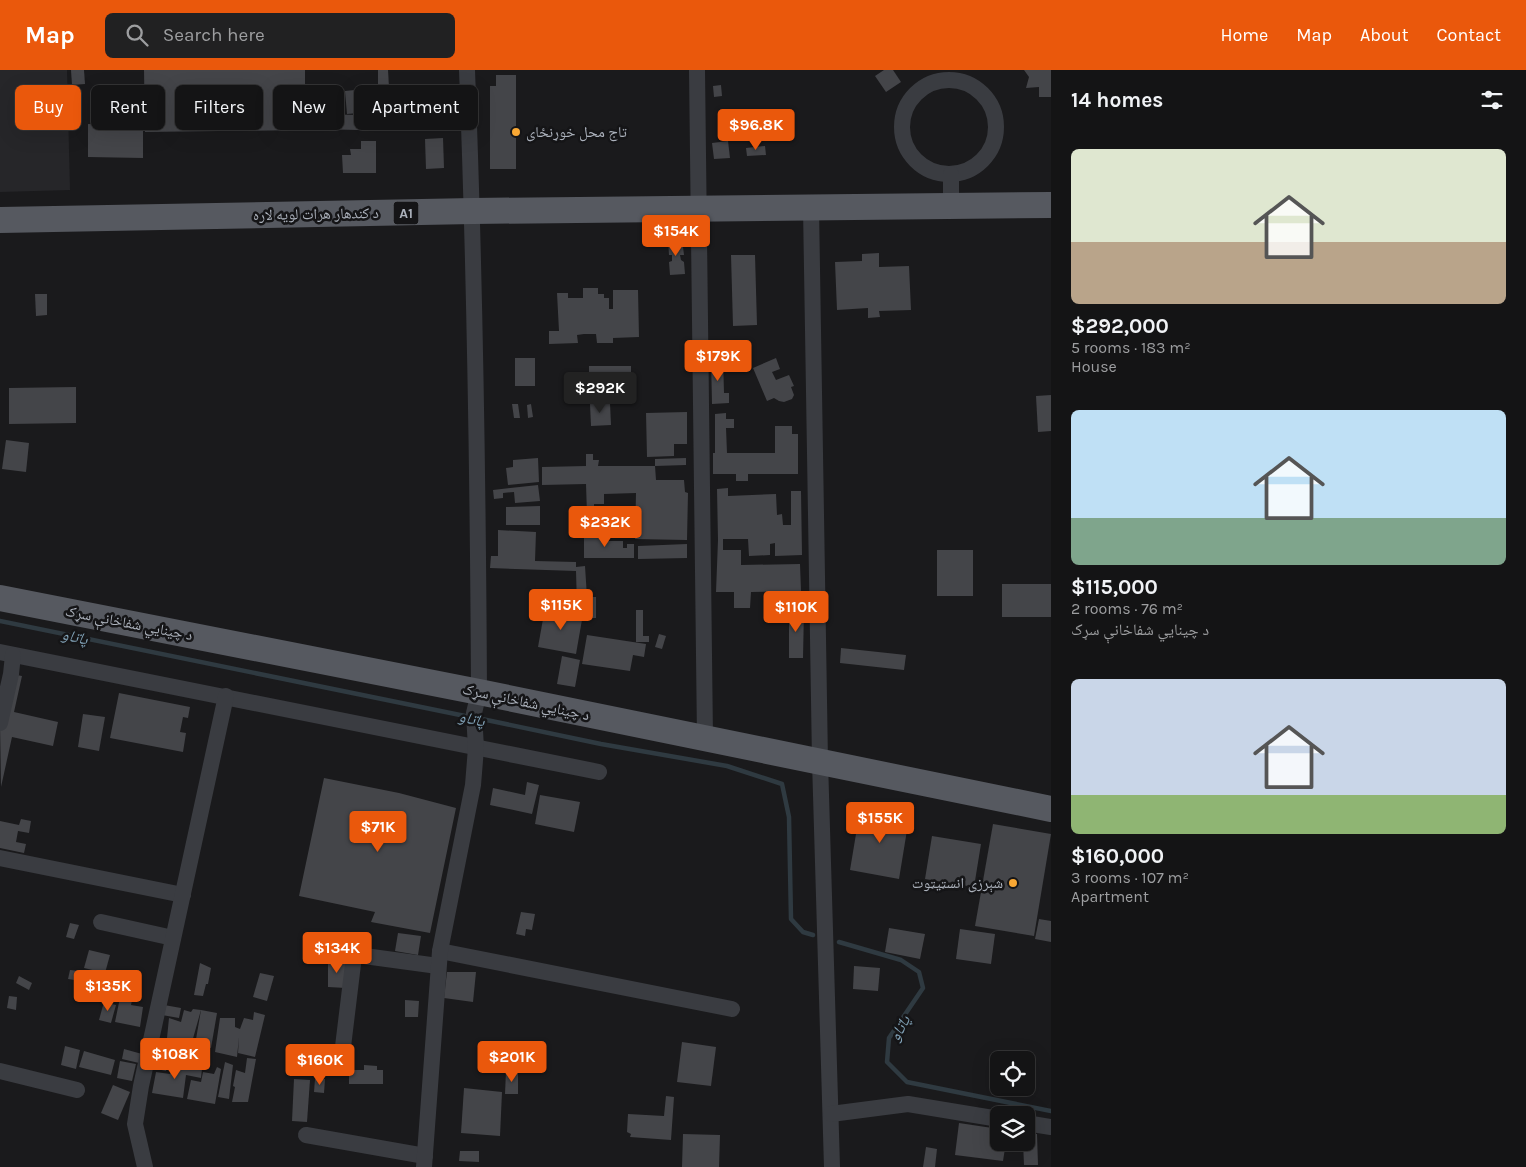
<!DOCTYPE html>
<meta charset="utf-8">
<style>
:root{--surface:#141415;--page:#212122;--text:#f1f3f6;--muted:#9d9ea0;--line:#333334;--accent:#ea580c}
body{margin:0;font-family:Karla,"Noto Naskh Arabic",sans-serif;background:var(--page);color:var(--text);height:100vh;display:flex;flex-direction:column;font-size:19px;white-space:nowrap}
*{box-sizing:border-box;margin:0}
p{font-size:16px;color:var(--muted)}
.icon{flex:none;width:28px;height:28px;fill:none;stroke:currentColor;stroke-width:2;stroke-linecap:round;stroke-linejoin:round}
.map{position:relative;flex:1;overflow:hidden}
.panel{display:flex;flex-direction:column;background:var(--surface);width:475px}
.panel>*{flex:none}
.hud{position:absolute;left:15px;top:15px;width:475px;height:45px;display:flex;gap:10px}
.controls{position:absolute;left:990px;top:981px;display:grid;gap:10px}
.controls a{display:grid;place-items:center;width:45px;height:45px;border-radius:8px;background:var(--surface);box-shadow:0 5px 20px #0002,0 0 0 1px var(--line);font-size:25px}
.price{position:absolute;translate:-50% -42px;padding:0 11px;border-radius:5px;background:var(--accent);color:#fff;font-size:16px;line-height:32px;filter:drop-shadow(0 1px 2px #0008)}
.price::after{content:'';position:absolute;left:50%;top:30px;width:15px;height:11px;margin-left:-8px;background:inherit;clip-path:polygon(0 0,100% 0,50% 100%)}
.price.active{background:#222;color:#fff}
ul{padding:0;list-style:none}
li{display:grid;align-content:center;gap:10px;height:265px;padding:0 20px}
li span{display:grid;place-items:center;height:155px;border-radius:8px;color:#555}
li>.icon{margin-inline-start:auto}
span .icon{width:90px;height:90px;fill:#fffc;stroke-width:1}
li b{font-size:21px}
h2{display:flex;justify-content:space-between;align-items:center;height:60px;padding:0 20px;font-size:21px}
.pill{padding:0 18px;border-radius:8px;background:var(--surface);box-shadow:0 5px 20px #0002,0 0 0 1px var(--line);font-size:18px;line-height:45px}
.pill.active{background:var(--accent);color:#fff}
header{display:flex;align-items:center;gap:30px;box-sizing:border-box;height:70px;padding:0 25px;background:var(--accent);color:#fff}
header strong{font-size:24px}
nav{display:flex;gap:28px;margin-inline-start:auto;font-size:18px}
.search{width:350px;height:45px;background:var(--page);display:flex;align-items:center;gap:12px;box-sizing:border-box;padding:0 18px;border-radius:8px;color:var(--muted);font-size:19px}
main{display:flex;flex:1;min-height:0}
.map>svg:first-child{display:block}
.built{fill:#262629}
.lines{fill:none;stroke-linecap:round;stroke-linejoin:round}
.stream{stroke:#2f3a41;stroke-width:4.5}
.building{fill:#444549}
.minor{stroke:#3a3c41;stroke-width:16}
.primary{stroke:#565960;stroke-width:26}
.poi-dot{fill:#f9a834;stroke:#151517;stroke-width:2}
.labels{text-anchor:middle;stroke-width:5;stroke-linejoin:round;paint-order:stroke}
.shield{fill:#151517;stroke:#7f838a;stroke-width:1}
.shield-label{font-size:14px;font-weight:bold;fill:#acb2bc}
.poi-label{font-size:15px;fill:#acb2bc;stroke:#151517;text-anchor:start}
.street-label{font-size:15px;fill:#acb2bc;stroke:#151517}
.water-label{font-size:16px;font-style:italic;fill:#82a3b8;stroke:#151517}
</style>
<header>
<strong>Map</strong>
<div class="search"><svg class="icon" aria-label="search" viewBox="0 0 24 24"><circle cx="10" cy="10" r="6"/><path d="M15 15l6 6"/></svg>Search here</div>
<nav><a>Home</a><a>Map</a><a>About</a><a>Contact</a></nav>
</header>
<main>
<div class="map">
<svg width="1051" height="1097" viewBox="0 0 1051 1097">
<rect width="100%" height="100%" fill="#1a1a1c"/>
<!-- built -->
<polygon class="built" points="0,0 67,0 70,120 0,122"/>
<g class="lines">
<!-- stream -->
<g class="stream">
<polyline points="0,551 470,647"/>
<polyline points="477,648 601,674 727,696 782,714 789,747 791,849 803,862 813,865"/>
<polyline points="839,872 901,890 919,902 923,918 889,968 887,992 907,1012 1051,1041"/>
</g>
</g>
<!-- building -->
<g class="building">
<polygon points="71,0 84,0 85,14 72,15"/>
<polygon points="144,0 305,0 305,60 145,62"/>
<polygon points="378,0 388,0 389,17 378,17"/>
<polygon points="884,0 893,0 901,12 886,22 875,6"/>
<polygon points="1024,0 1051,0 1051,27 1039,27 1039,17 1026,18 1029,7"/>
<polygon points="496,5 516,5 516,99 490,99 490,16 496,16"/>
<polygon points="721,15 722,26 714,27 713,16"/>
<polygon points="355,20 356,24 370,23 371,42 347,44 345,21"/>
<polygon points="429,26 430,58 376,60 375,28"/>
<polygon points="316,44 358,45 358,60 316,59"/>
<polygon points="88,54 143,55 143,88 88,87"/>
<polygon points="443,68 444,98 426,99 425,69"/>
<polygon points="361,71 376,71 376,103 343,103 342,85 351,85 350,79 361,79"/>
<polygon points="728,71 730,88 714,89 712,73"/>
<polygon points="765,76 766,85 747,86 746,78"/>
<polygon points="682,169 684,185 680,185 681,190 684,192 685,204 670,205 669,192 672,191 672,185 669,185 668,170"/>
<polygon points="879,183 879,197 909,196 911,240 879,241 880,247 868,248 868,238 837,240 835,192 862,191 862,184"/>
<polygon points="731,185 755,185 757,255 733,256"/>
<polygon points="583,218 598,218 598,224 604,224 604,228 609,228 609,239 613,239 613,220 638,220 639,267 613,268 613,273 597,273 596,264 584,264 577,265 578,273 549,274 549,261 559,261 557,223 568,223 568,228 583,228"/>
<polygon points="35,224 47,224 47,245 36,246"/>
<polygon points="723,287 724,323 729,323 729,333 712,334 711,288"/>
<rect x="515" y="288" width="20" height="28"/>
<polygon points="776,288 780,299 772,302 776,310 789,305 794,316 791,317 794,325 792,329 784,332 779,331 774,328 767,331 753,298"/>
<rect x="589" y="296" width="42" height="14"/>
<polygon points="76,317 76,353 9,354 9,318"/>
<polygon points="1051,325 1051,361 1038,362 1036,326"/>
<polygon points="610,333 611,355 591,356 590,334"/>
<polygon points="512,334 518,334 520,348 514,348"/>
<polygon points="531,334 533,347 528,348 527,335"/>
<polygon points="687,342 687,374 674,374 674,386 647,387 646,343"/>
<polygon points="726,343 726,349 734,349 734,358 726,358 727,383 775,383 775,356 792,356 792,364 798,364 798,404 748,404 748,411 736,411 736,404 713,404 713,383 715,383 715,344"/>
<polygon points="6,370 29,373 26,402 2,399"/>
<polygon points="586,384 593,384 593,390 599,390 598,396 655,396 656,410 684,410 685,422 688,423 687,470 635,469 636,423 604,424 604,434 594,434 594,444 587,444 586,414 542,415 542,397 586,396"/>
<polygon points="538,388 539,412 508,415 506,398 513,397 513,390"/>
<polygon points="686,388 686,395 655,396 655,389"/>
<polygon points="538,415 540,431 515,433 514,422 503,423 503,428 494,429 493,420"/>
<polygon points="728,418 728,426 776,424 777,445 782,444 783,455 791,455 791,421 801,421 802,485 775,486 775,473 770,474 770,485 749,486 748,469 723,469 723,480 741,480 741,495 800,494 801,521 751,522 750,538 734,538 734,522 716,522 718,470 717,419"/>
<polygon points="540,436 540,455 506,455 506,437"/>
<polygon points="498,460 536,462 535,491 576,492 576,497 585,496 587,527 596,527 596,548 587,548 587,536 577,536 576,501 490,498 491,486 498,486"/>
<polygon points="584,462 601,462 601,471 623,471 623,478 627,478 627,474 634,474 634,488 584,488"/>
<polygon points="687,474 687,488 638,489 638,476"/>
<rect x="937" y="480" width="36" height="46"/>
<rect x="1002" y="514" width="49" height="33"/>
<polygon points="545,538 583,544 576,584 538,577"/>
<polygon points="789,539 804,539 803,588 789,588"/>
<polygon points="636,540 643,540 643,566 649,566 649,572 636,572"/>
<polygon points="659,564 666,566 662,579 655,577"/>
<polygon points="587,565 646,574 644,587 633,585 630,601 582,594"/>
<polygon points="841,578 906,585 904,600 840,593"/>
<polygon points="562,586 580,590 575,617 557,614"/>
<polygon points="11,604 22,606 14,642 58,652 53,676 12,667 1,717 0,653"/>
<polygon points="119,623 190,637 188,648 183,647 180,662 186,663 183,682 110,668"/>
<polygon points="83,644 105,647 99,681 78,677"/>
<polygon points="324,708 399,723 456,738 430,863 371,852 375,842 299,826"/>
<polygon points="527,712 539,715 532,744 490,735 493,718 525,725"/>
<polygon points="540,725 580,732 574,762 535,754"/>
<polygon points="860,740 909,748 899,809 850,800"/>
<polygon points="21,749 31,751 29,763 18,761 16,772 26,774 24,783 0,778 0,751 19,755"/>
<polygon points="993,754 1051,764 1034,866 975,856"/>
<polygon points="932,766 981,774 974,817 925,809"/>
<polygon points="521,842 535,844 532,860 526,859 525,866 516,864"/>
<polygon points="1039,849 1051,851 1051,872 1035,869"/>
<polygon points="70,853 79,855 74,869 66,867"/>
<polygon points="889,858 925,864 920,889 885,882"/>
<polygon points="960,859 995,864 991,894 956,889"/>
<polygon points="398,863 421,866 418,885 395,881"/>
<polygon points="89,880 110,885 105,903 84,898"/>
<polygon points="328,890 347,890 346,918 328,917"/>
<polygon points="200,893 211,898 208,914 206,914 203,926 194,925"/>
<polygon points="854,896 880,898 878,921 853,919"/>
<polygon points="70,900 88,902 87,912 68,909"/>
<polygon points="447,902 476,902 473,932 444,928"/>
<polygon points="260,903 274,906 267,931 253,927"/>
<polygon points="19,906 32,913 29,920 16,913"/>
<polygon points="97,906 119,912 114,931 92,926"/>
<polygon points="122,918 134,921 131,935 143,937 140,957 115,952"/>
<polygon points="9,926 17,927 16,940 7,938"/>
<polygon points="405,930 419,931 418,947 405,947"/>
<polygon points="104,932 116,935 111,953 99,950"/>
<polygon points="164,935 181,938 179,948 162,945"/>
<polygon points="193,939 201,940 192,972 167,968 169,948 181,952 184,940 191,942"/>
<polygon points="201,940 217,943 211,978 195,975"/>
<polygon points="254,942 265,945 255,987 238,983 239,967 237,987 215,982 220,948 235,948 235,957 240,959 244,948 253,950"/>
<polygon points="682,972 716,977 711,1016 677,1012"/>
<polygon points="65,976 80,980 76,999 61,995"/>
<rect x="508" y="976" width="12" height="20"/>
<polygon points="124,979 142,984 139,993 122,989"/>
<polygon points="84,981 115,990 111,1005 79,997"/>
<polygon points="247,988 256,989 248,1032 232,1032 235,1017 233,1016 236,1000 245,1003"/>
<polygon points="154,989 168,992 166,1001 152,998"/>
<polygon points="120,991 136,994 132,1011 117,1008"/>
<polygon points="182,992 189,993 189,997 202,999 201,1008 186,1005 183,1028 152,1023 156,1002 170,1004 171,998 174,998 175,995 182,996"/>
<polygon points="225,992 233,995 229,1029 218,1027"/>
<polygon points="364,995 377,996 377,1000 383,1000 383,1014 349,1014 349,1000 364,1000"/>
<polygon points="217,997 221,999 215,1034 187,1029 191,1010 201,1012 203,1002 214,1004"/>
<polygon points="506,1001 518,1002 518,1024 505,1024"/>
<polygon points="294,1009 310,1010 307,1052 292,1051"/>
<polygon points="315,1009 325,1009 324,1023 314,1022"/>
<polygon points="113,1015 130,1022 118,1050 101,1043"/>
<polygon points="464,1018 502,1022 500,1066 461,1063"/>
<polygon points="666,1026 674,1027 671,1070 630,1067 631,1064 627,1062 628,1044 664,1046"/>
<polygon points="959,1053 999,1059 999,1072 1006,1072 1003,1091 955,1085"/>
<polygon points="683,1064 720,1065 719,1097 682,1097"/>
<polygon points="1026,1064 1037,1064 1038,1095 1024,1095 1023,1072 1026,1072"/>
<polygon points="926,1077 937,1079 935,1097 923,1097"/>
<polygon points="460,1081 479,1081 479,1092 459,1091"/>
</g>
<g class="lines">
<!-- minor -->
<g class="minor">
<polyline points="697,0 705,668"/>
<circle cx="949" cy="57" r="47"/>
<polyline points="951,104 951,136"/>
<polyline points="811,137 820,691 832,1097"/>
<polyline points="0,582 599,702"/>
<polyline points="0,653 11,604 13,585"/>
<polyline points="0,788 183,825"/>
<polyline points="101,852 173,868"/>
<polyline points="440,881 732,939"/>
<polyline points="341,993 354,886 357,885 438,896"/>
<polyline points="0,1001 77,1020"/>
<polyline points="831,1044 908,1034 999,1049"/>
<polyline points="1026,1053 1051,1057"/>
<polyline points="306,1065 425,1086"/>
<polyline points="145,1097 135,1054 141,1016 226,626"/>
<path d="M424,1097L440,881L473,715L476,678L474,643L479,622C478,414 475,207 467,0"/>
</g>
<!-- primary -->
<g class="primary">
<polyline points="0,150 473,141 1051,135"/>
<polyline points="0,528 479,622 1051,739"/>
</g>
</g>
<!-- markers -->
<g class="poi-dot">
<circle cx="516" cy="62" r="5"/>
<circle cx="1013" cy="813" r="5"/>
</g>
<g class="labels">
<!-- shield labels -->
<rect class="shield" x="393.5" y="131.5" width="25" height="23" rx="4"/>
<g class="shield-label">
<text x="406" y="148">A1</text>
</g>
<!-- poi labels -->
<g class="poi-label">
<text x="526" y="67">تاج محل خوړنځای</text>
<text x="1003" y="818" text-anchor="end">شېرزی انسټيټوت</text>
</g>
<!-- street labels -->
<g class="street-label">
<text transform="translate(316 144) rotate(-1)" y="5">د کندهار هرات لویه لاره</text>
<text transform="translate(129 553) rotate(11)" y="5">د چينايي شفاخانې سړک</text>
<text transform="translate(526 632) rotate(12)" y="5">د چينايي شفاخانې سړک</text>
</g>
<!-- water labels -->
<g class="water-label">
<text transform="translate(75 566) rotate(12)" y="6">پاتاو</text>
<text transform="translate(472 648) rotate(12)" y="6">پاتاو</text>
<text transform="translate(899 958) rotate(-61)" y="6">پاتاو</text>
</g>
</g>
</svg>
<div class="controls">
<a><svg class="icon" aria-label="locate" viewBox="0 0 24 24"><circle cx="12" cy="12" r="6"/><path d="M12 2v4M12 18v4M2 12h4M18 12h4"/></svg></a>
<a><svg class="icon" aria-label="layers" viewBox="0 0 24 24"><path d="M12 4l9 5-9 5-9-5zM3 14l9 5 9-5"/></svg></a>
</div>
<b class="price" style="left:756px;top:81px">$96.8K</b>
<b class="price" style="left:676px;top:187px">$154K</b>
<b class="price" style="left:718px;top:312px">$179K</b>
<b class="price active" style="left:600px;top:344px">$292K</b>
<b class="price" style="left:605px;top:478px">$232K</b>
<b class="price" style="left:561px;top:561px">$115K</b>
<b class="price" style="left:796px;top:563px">$110K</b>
<b class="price" style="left:880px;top:774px">$155K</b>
<b class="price" style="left:378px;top:783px">$71K</b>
<b class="price" style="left:337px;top:904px">$134K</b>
<b class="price" style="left:108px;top:942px">$135K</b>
<b class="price" style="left:175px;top:1010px">$108K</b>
<b class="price" style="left:512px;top:1013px">$201K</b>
<b class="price" style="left:320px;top:1016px">$160K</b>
<div class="hud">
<a class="pill active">Buy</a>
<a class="pill">Rent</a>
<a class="pill">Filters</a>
<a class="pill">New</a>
<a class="pill">Apartment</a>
</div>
</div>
<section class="panel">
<h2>14 homes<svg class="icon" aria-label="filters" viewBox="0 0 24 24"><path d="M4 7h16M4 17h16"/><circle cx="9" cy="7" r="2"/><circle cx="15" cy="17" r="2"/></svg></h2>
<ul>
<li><span style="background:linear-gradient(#dfe7d0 60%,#b9a48a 0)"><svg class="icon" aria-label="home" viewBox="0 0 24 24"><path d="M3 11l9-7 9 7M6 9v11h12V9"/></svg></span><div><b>$292,000</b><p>5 rooms · 183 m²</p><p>House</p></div></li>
<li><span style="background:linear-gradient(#bfe0f5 70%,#7fa58c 0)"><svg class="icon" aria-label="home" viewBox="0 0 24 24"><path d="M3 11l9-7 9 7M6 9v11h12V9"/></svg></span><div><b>$115,000</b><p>2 rooms · 76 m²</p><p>د چينايي شفاخانې سړک</p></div></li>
<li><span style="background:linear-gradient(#c9d6e8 75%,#8fb573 0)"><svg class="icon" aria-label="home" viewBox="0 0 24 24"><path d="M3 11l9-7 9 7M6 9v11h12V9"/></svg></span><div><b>$160,000</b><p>3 rooms · 107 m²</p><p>Apartment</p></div></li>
</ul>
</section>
</main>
